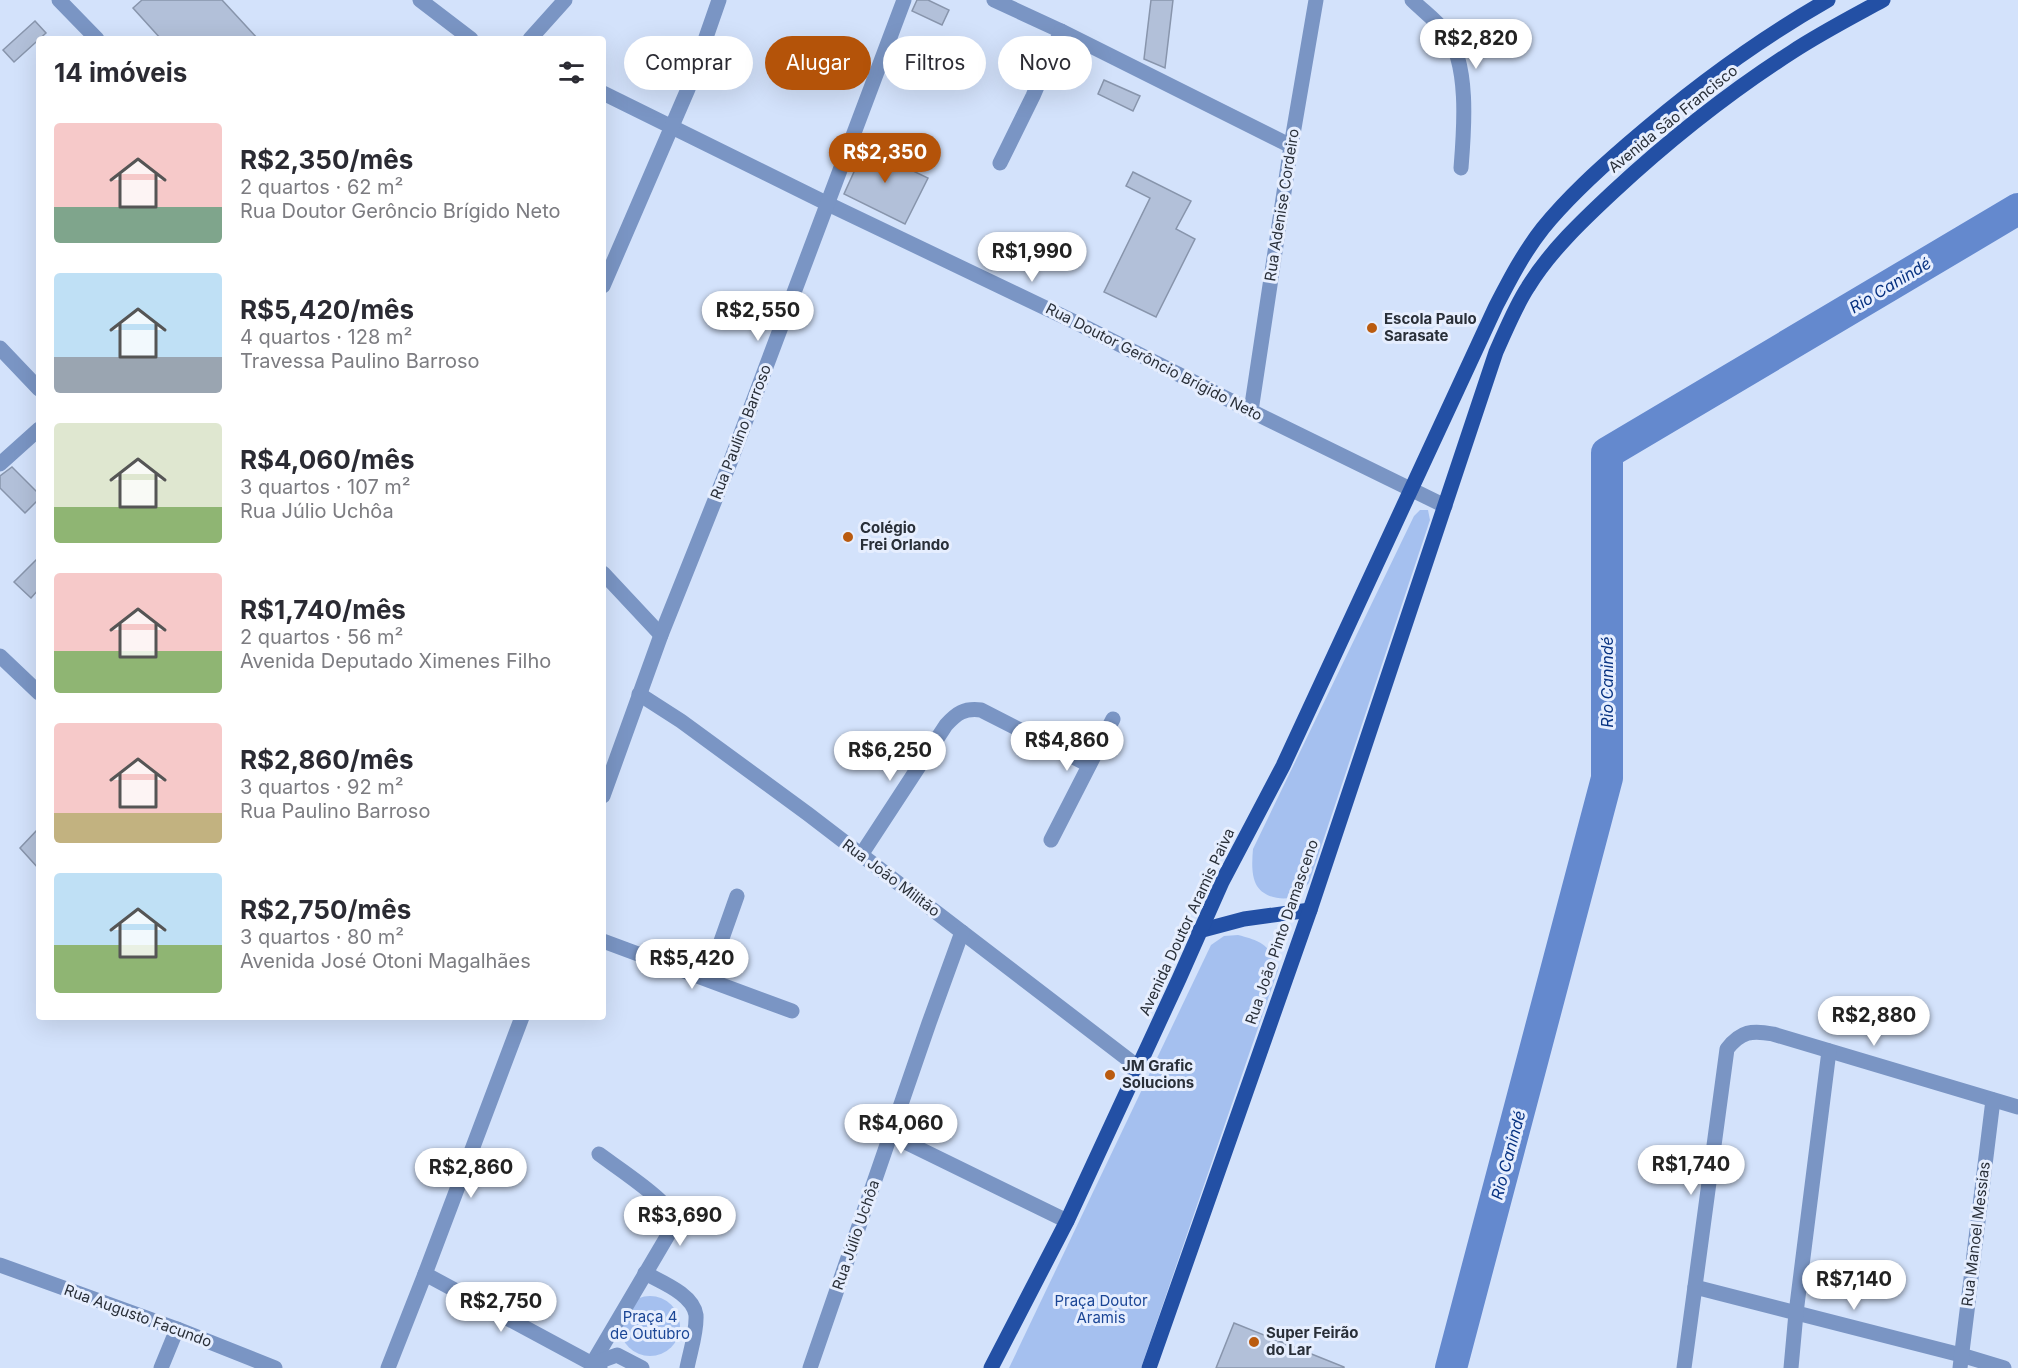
<!DOCTYPE html>
<html lang="pt">
<meta charset="utf-8">
<style>
:root{--surface:#fff;--page:#f2f2f3;--text:#2b2b33;--muted:#7c7c81;--accent:#b45309}
body{margin:0;font-family:Inter,sans-serif;background:var(--page);color:var(--text);height:100vh;display:flex;flex-direction:column;font-size:22px;white-space:nowrap}
*{box-sizing:border-box;margin:0}
p{font-size:20px;color:var(--muted)}
.icon{flex:none;width:33px;height:33px;fill:none;stroke:currentColor;stroke-width:2;stroke-linecap:round;stroke-linejoin:round}
.map{position:relative;flex:1;overflow:hidden}
.panel{position:absolute;left:36px;top:36px;width:570px;height:984px;display:flex;flex-direction:column;background:var(--surface);border-radius:6px;box-shadow:0 6px 24px #0002}
.panel>*{flex:none}
.top-card{position:absolute;left:624px;top:36px;width:570px;height:54px;display:flex;gap:12px}
.price{position:absolute;translate:-50% -51px;padding:0 14px;border-radius:21px;background:#fff;color:#222;font-size:20px;line-height:39px;filter:drop-shadow(0 2px 3px #0008)}
.price::after{content:'';position:absolute;left:50%;top:36px;width:18px;height:14px;margin-left:-9px;background:inherit;clip-path:polygon(0 0,100% 0,50% 100%)}
.price.selected{background:var(--accent);color:#fff}
ul{padding:0;list-style:none}
li{display:flex;align-items:center;gap:18px;height:150px;padding:0 18px}
li span{display:grid;place-items:center;flex:none;width:168px;height:120px;border-radius:6px;color:#555}
li>.icon{margin-inline-start:auto}
span .icon{width:72px;height:72px;fill:#fffc;stroke-width:1}
li b{font-size:26px}
h2{display:flex;justify-content:space-between;align-items:center;height:72px;padding:0 18px;font-size:26px}
.tag{padding:0 21px;border-radius:27px;background:var(--surface);box-shadow:0 6px 24px #0002;font-size:21px;line-height:54px}
.tag.selected{background:var(--accent);color:#fff}
.map>svg:first-child{display:block}
.green{fill:#a5c0ef}
.lines{fill:none;stroke-linecap:round;stroke-linejoin:round}
.river{stroke:#6489ce;stroke-width:32}
.building{fill:#b2c0d9;stroke:#8895ac;stroke-width:1.5}
.minor{stroke:#7a95c4;stroke-width:15}
.major{stroke:#2350a5;stroke-width:15}
.poi-dot{fill:#ba5b0f;stroke:#e6eefe;stroke-width:2}
.labels{text-anchor:middle;stroke-width:6;stroke-linejoin:round;paint-order:stroke}
.street-label{font-size:15px;fill:#292f38;stroke:#e6eefe}
.poi-label{font-size:15px;font-weight:bold;fill:#292f38;stroke:#e6eefe;text-anchor:start}
.park-label{font-size:15px;fill:#1b4696;stroke:#e6eefe}
.water-label{font-size:16px;font-style:italic;fill:#073281;stroke:#e6eefe}
</style>
<div class="map">
<svg width="2018" height="1368" viewBox="0 0 2018 1368">
<rect width="100%" height="100%" fill="#d3e2fb"/>
<!-- green -->
<g class="green">
<path d="M1420,510H1428L1430,520L1309,883C1306,886 1303,891 1300,894C1288,902 1265,899 1257,886C1251,876 1252,861 1253,849L1414,516Z"/>
<path d="M1238,935C1261,941 1268,944 1279,967L1141,1368H1009L1211,945L1224,936Z"/>
<circle cx="650" cy="1326" r="30"/>
</g>
<g class="lines">
<!-- river -->
<polyline class="river" points="1451,1368 1607,778 1607,453 2018,209"/>
</g>
<!-- building -->
<g class="building">
<polygon points="142,0 222,0 258,39 161,39 133,8"/>
<polygon points="917,0 928,0 949,10 942,25 912,11"/>
<polygon points="1151,0 1173,0 1165,68 1144,59"/>
<polygon points="35,21 46,33 14,62 3,50"/>
<polygon points="1104,80 1140,96 1133,111 1098,94"/>
<polygon points="868,141 891,152 888,159 928,178 905,224 844,194"/>
<polygon points="1133,172 1191,201 1176,229 1195,239 1156,317 1104,292 1150,198 1126,186"/>
<polygon points="12,467 39,494 39,499 25,513 0,488 0,476"/>
<polygon points="39,557 39,589 31,598 14,582"/>
<polygon points="39,828 39,869 20,848"/>
<polygon points="1234,1323 1344,1367 1344,1368 1216,1368"/>
</g>
<g class="lines">
<!-- minor -->
<g class="minor">
<polyline points="59,0 97,39"/>
<polyline points="420,0 471,39"/>
<polyline points="994,0 1061,31 1291,146"/>
<path d="M1412,0C1423,11 1436,20 1445,32C1470,62 1464,131 1461,168"/>
<polyline points="530,39 565,0"/>
<polyline points="603,93 828,204 1079,324 1251,411 1445,506"/>
<polyline points="1000,163 1033,96 1061,31"/>
<polyline points="603,286 688,89 719,0"/>
<polyline points="0,348 39,389"/>
<polyline points="1251,411 1291,146 1316,0"/>
<polyline points="0,464 39,429"/>
<polyline points="603,573 661,635"/>
<polyline points="0,656 39,693"/>
<polyline points="639,694 681,721 808,814 1138,1067"/>
<polyline points="603,796 661,635 731,460 904,0"/>
<polyline points="1051,840 1113,719"/>
<path d="M861,855L946,725C957,713 964,708 981,710L1089,765"/>
<polyline points="603,941 792,1011"/>
<polyline points="708,978 737,896"/>
<polyline points="891,1135 1067,1221"/>
<polyline points="0,1265 177,1329 275,1368"/>
<path d="M645,1273C661,1282 693,1294 696,1315C697,1332 690,1352 687,1368"/>
<polyline points="425,1274 600,1368"/>
<polyline points="1695,1287 1961,1355 2004,1368"/>
<path d="M592,1364L671,1230C672,1223 673,1218 670,1212C662,1197 615,1166 599,1154"/>
<polyline points="592,1364 617,1355 642,1368"/>
<polyline points="161,1368 177,1329"/>
<polyline points="388,1368 425,1274 522,1017"/>
<polyline points="810,1368 929,1023 962,932"/>
<path d="M1684,1368L1727,1049C1741,1031 1752,1030 1773,1034L2018,1107"/>
<polyline points="1791,1368 1796,1313 1829,1051"/>
<polyline points="1960,1368 1993,1100"/>
</g>
<!-- major -->
<g class="major">
<polyline points="1199,931 1244,919 1310,910"/>
<path d="M991,1368L1067,1221L1179,979L1222,882L1283,766L1496,306C1510,279 1524,252 1543,228C1568,197 1598,170 1628,144C1690,90 1756,41 1828,0"/>
<path d="M1149,1368L1310,910L1496,352C1506,330 1515,307 1528,287C1550,251 1583,220 1613,192C1668,141 1728,93 1792,52C1821,33 1852,17 1883,0"/>
</g>
</g>
<!-- markers -->
<g class="poi-dot">
<circle cx="1372" cy="328" r="6"/>
<circle cx="848" cy="537" r="6"/>
<circle cx="1110" cy="1075" r="6"/>
<circle cx="1254" cy="1342" r="6"/>
</g>
<g class="labels">
<!-- street labels -->
<g class="street-label">
<text transform="translate(1673 119) rotate(-39)" y="5">Avenida São Francisco</text>
<text transform="translate(1282 205) rotate(-81)" y="5">Rua Adenise Cordeiro</text>
<text transform="translate(1154 362) rotate(27)" y="5">Rua Doutor Gerôncio Brígido Neto</text>
<text transform="translate(741 432) rotate(-69)" y="5">Rua Paulino Barroso</text>
<text transform="translate(891 878) rotate(37)" y="5">Rua João Militão</text>
<text transform="translate(1187 922) rotate(-65)" y="5">Avenida Doutor Aramis Paiva</text>
<text transform="translate(1282 932) rotate(-71)" y="5">Rua João Pinto Damasceno</text>
<text transform="translate(1976 1234) rotate(-83)" y="5">Rua Manoel Messias</text>
<text transform="translate(856 1235) rotate(-71)" y="5">Rua Júlio Uchôa</text>
<text transform="translate(138 1316) rotate(20)" y="5">Rua Augusto Facundo</text>
</g>
<!-- poi labels -->
<g class="poi-label">
<text x="1384" y="324">Escola Paulo<tspan x="1384" dy="17">Sarasate</tspan></text>
<text x="860" y="533">Colégio<tspan x="860" dy="17">Frei Orlando</tspan></text>
<text x="1122" y="1071">JM Grafic<tspan x="1122" dy="17">Solucions</tspan></text>
<text x="1266" y="1338">Super Feirão<tspan x="1266" dy="17">do Lar</tspan></text>
</g>
<!-- park labels -->
<g class="park-label">
<text x="1101" y="1306">Praça Doutor<tspan x="1101" dy="17">Aramis</tspan></text>
<text x="650" y="1322">Praça 4<tspan x="650" dy="17">de Outubro</tspan></text>
</g>
<!-- water labels -->
<g class="water-label">
<text transform="translate(1890 285) rotate(-31)" y="6">Rio Canindé</text>
<text transform="translate(1607 682) rotate(-90)" y="6">Rio Canindé</text>
<text transform="translate(1508 1155) rotate(-75)" y="6">Rio Canindé</text>
</g>
</g>
</svg>
<b class="price" style="left:1476px;top:70px">R$2,820</b>
<b class="price selected" style="left:885px;top:184px">R$2,350</b>
<b class="price" style="left:1032px;top:283px">R$1,990</b>
<b class="price" style="left:758px;top:342px">R$2,550</b>
<b class="price" style="left:1067px;top:772px">R$4,860</b>
<b class="price" style="left:890px;top:782px">R$6,250</b>
<b class="price" style="left:692px;top:990px">R$5,420</b>
<b class="price" style="left:1874px;top:1047px">R$2,880</b>
<b class="price" style="left:901px;top:1155px">R$4,060</b>
<b class="price" style="left:1691px;top:1196px">R$1,740</b>
<b class="price" style="left:471px;top:1199px">R$2,860</b>
<b class="price" style="left:680px;top:1247px">R$3,690</b>
<b class="price" style="left:1854px;top:1311px">R$7,140</b>
<b class="price" style="left:501px;top:1333px">R$2,750</b>
<div class="top-card">
<a class="tag">Comprar</a>
<a class="tag selected">Alugar</a>
<a class="tag">Filtros</a>
<a class="tag">Novo</a>
</div>
<section class="panel">
<h2>14 imóveis<svg class="icon" aria-label="filters" viewBox="0 0 24 24"><path d="M4 7h16M4 17h16"/><circle cx="9" cy="7" r="2"/><circle cx="15" cy="17" r="2"/></svg></h2>
<ul>
<li><span style="background:linear-gradient(#f6c9c9 70%,#7fa58c 0)"><svg class="icon" aria-label="home" viewBox="0 0 24 24"><path d="M3 11l9-7 9 7M6 9v11h12V9"/></svg></span><div><b>R$2,350/mês</b><p>2 quartos · 62 m²</p><p>Rua Doutor Gerôncio Brígido Neto</p></div></li>
<li><span style="background:linear-gradient(#bfe0f5 70%,#9aa5b1 0)"><svg class="icon" aria-label="home" viewBox="0 0 24 24"><path d="M3 11l9-7 9 7M6 9v11h12V9"/></svg></span><div><b>R$5,420/mês</b><p>4 quartos · 128 m²</p><p>Travessa Paulino Barroso</p></div></li>
<li><span style="background:linear-gradient(#dfe7d0 70%,#8fb573 0)"><svg class="icon" aria-label="home" viewBox="0 0 24 24"><path d="M3 11l9-7 9 7M6 9v11h12V9"/></svg></span><div><b>R$4,060/mês</b><p>3 quartos · 107 m²</p><p>Rua Júlio Uchôa</p></div></li>
<li><span style="background:linear-gradient(#f6c9c9 65%,#8fb573 0)"><svg class="icon" aria-label="home" viewBox="0 0 24 24"><path d="M3 11l9-7 9 7M6 9v11h12V9"/></svg></span><div><b>R$1,740/mês</b><p>2 quartos · 56 m²</p><p>Avenida Deputado Ximenes Filho</p></div></li>
<li><span style="background:linear-gradient(#f6c9c9 75%,#c2b280 0)"><svg class="icon" aria-label="home" viewBox="0 0 24 24"><path d="M3 11l9-7 9 7M6 9v11h12V9"/></svg></span><div><b>R$2,860/mês</b><p>3 quartos · 92 m²</p><p>Rua Paulino Barroso</p></div></li>
<li><span style="background:linear-gradient(#bfe0f5 60%,#8fb573 0)"><svg class="icon" aria-label="home" viewBox="0 0 24 24"><path d="M3 11l9-7 9 7M6 9v11h12V9"/></svg></span><div><b>R$2,750/mês</b><p>3 quartos · 80 m²</p><p>Avenida José Otoni Magalhães</p></div></li>
</ul>
</section>
</div>
